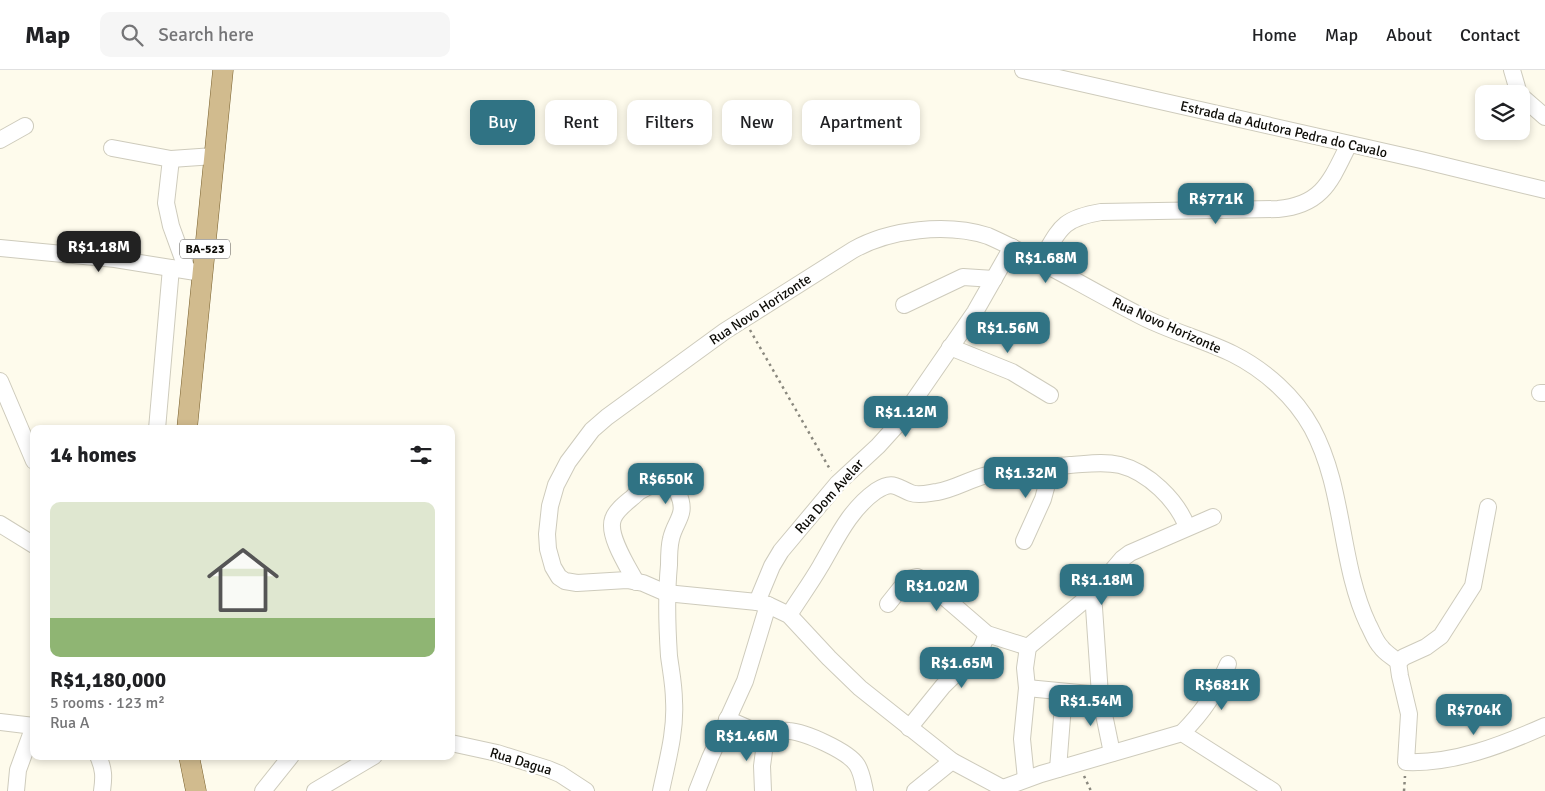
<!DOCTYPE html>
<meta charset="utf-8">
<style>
:root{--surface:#fff;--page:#f6f6f6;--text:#202124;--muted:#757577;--line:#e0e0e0;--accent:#307384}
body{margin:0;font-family:Signika,sans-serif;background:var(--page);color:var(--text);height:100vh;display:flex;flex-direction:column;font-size:19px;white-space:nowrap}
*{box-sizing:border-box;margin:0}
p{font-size:16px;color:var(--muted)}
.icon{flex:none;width:28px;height:28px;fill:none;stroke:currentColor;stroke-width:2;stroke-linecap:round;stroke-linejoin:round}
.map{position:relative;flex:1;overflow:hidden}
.sheet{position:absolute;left:30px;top:355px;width:425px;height:335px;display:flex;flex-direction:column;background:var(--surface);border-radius:10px;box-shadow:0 2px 8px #0003}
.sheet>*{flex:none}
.guide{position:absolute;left:470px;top:30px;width:475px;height:45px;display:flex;gap:10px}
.controls{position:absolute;left:1475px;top:15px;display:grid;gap:10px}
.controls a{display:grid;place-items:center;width:55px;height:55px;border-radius:10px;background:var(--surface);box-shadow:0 2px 8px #0003;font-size:25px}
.price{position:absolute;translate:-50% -42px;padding:0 11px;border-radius:10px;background:var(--accent);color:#fff;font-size:16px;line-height:32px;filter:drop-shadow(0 1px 2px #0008)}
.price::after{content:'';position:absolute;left:50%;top:30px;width:15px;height:11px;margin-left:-8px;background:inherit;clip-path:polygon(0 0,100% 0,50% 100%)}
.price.current{background:#222;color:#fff}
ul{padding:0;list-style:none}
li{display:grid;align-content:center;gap:10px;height:265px;padding:0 20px}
li span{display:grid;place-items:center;height:155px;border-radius:10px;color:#555}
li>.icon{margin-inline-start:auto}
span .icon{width:90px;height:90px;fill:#fffc;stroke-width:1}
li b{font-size:21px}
h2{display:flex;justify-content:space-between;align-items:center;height:60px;padding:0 20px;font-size:21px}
.chip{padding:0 18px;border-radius:10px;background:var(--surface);box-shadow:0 2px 8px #0003;font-size:18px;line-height:45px}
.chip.current{background:var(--accent);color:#fff}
header{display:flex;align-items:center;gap:30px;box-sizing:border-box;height:70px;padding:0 25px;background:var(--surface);border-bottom:1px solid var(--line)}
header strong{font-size:24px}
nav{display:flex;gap:28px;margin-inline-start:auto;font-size:18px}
.search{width:350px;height:45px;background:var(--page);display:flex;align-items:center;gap:12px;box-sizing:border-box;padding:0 18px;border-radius:10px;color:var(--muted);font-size:19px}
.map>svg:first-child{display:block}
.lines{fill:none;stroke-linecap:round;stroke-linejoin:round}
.minor-casing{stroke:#cecbbc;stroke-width:18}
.major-casing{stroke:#78602e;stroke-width:21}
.path{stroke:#8a887e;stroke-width:2.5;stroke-dasharray:2.5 4;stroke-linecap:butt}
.minor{stroke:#fff;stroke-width:16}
.major{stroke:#d1bb8e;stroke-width:20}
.labels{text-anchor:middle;stroke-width:5;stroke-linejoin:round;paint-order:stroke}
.shield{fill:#fff;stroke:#565551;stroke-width:1}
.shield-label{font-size:12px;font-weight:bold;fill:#0d0c07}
.street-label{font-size:14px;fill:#0d0c07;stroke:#fff}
</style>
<header>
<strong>Map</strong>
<div class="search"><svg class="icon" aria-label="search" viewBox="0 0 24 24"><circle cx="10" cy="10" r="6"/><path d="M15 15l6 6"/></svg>Search here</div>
<nav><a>Home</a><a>Map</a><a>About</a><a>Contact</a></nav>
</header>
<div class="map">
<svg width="1545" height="721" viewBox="0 0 1545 721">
<rect width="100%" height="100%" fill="#fefbec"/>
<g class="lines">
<defs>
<g id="minor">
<polyline points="1023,0 1421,90 1545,120"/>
<polyline points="1512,0 1519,24"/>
<polyline points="1521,26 1545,47"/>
<polyline points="0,70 25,56"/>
<polyline points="112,78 171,89 214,86"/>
<polyline points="171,89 166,133 171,156 187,200"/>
<polyline points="0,178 115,189 202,203"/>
<path d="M1040,192C1060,159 1060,149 1101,142L1278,139C1323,135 1331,110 1349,74"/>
<polyline points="904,235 963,207 994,209"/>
<polyline points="950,277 1012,302 1050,325"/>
<polyline points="0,311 34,391"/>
<polyline points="1540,323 1545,323"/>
<polyline points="157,359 171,198"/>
<polyline points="0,454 34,475"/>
<polyline points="1024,471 1043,429 1052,396"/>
<path d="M636,512C628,497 607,465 613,449C616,440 626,433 633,427C642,418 654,413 667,414C672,415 676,417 678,423C688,445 675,450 671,469C669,477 669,487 669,495C666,526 667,556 669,586C671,601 674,616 674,631C676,661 667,692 661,721"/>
<polyline points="757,532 772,496 781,481 838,413 878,376 897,355 975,242 1012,177"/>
<polyline points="888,534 908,509 917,507 928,513 987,564 1028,577 1093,523 1122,489 1130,483 1213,447"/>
<path d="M789,545C799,529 810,514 820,497C836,470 849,440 876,421C893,410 896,417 911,423C919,426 929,423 937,422C955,419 970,409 987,405C1014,398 1043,397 1070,395C1087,394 1103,391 1120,395C1148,402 1177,430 1187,457"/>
<polyline points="1398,592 1404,587 1426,577 1441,566 1473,516 1488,437"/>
<polyline points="1027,618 1100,625 1093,523"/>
<polyline points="1100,625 1112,683"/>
<path d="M727,649L766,666C774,663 781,660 789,661C805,662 848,681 857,695C862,703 863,712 865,721"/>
<polyline points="0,652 34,656"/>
<polyline points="909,658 943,616 981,579 987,564"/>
<path d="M1182,663C1204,641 1216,622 1228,594"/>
<polyline points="451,673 497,683 548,699 560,704 586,721"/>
<path d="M98,686C104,699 104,707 102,721"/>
<polyline points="1058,699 1064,622"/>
<polyline points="1026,709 1022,669 1027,618 1025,598 1028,577"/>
<polyline points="1003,718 1041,704 1182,663 1273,721"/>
<polyline points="16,721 18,700 34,656"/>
<polyline points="263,721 291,686"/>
<polyline points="315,721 374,686"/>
<polyline points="697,721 710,688 745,611 768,535"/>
<polyline points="763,721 762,696 766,666"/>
<polyline points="915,721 952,691"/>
<path d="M1008,721L952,691L860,618L829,588L789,545L768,535L757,532L666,523L643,513L627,510L577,513L565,511L559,507L553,497L548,479L547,464L550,436L556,415L568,392L592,360L607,347L725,261L853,180C890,159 947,153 988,166C1040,189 1088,219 1139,245C1169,261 1202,269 1233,284C1265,300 1295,327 1312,358C1345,419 1339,492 1368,554C1372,561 1375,571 1381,577C1385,583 1393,587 1398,592L1400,606L1409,644L1406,692C1454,694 1502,675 1545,656"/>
</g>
<g id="major">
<polyline points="187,359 223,0"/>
<polyline points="189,686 196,721"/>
</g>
</defs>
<!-- minor casing -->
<use href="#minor" class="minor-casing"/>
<!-- major casing -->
<use href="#major" class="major-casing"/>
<!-- path -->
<g class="path">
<polyline points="750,260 831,401"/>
<polyline points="1084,706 1091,721"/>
<polyline points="1404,721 1405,706"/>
</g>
<!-- minor -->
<use href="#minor" class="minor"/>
<!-- major -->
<use href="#major" class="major"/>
</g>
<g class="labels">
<!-- shield labels -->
<rect class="shield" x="180" y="169.5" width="50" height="19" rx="4"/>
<g class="shield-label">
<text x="205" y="183">BA-523</text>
</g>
<!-- street labels -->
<g class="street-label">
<text transform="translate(1284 59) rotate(13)" y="5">Estrada da Adutora Pedra do Cavalo</text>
<text transform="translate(760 239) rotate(-33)" y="5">Rua Novo Horizonte</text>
<text transform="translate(1167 255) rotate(24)" y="5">Rua Novo Horizonte</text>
<text transform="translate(829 426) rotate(-48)" y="5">Rua Dom Avelar</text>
<text transform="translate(521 691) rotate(17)" y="5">Rua Dagua</text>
</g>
</g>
</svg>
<div class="controls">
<a><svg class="icon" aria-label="layers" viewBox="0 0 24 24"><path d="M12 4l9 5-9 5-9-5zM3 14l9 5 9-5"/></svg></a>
</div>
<b class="price" style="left:1216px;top:155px">R$771K</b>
<b class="price current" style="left:99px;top:203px">R$1.18M</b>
<b class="price" style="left:1046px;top:214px">R$1.68M</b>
<b class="price" style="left:1008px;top:284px">R$1.56M</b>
<b class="price" style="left:906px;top:368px">R$1.12M</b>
<b class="price" style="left:1026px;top:429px">R$1.32M</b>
<b class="price" style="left:666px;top:435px">R$650K</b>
<b class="price" style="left:1102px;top:536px">R$1.18M</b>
<b class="price" style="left:937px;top:542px">R$1.02M</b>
<b class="price" style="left:962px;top:619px">R$1.65M</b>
<b class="price" style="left:1222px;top:641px">R$681K</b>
<b class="price" style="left:1091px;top:657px">R$1.54M</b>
<b class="price" style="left:1474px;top:666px">R$704K</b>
<b class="price" style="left:747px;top:692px">R$1.46M</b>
<div class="guide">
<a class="chip current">Buy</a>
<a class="chip">Rent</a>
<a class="chip">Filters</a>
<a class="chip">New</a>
<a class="chip">Apartment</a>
</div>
<section class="sheet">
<h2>14 homes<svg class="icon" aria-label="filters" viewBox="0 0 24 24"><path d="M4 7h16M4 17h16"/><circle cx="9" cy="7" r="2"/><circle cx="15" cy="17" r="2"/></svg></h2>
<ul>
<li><span style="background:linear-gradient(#dfe7d0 75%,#8fb573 0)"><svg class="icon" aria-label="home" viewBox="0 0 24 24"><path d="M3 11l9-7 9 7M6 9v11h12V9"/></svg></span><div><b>R$1,180,000</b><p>5 rooms · 123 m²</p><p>Rua A</p></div></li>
</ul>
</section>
</div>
